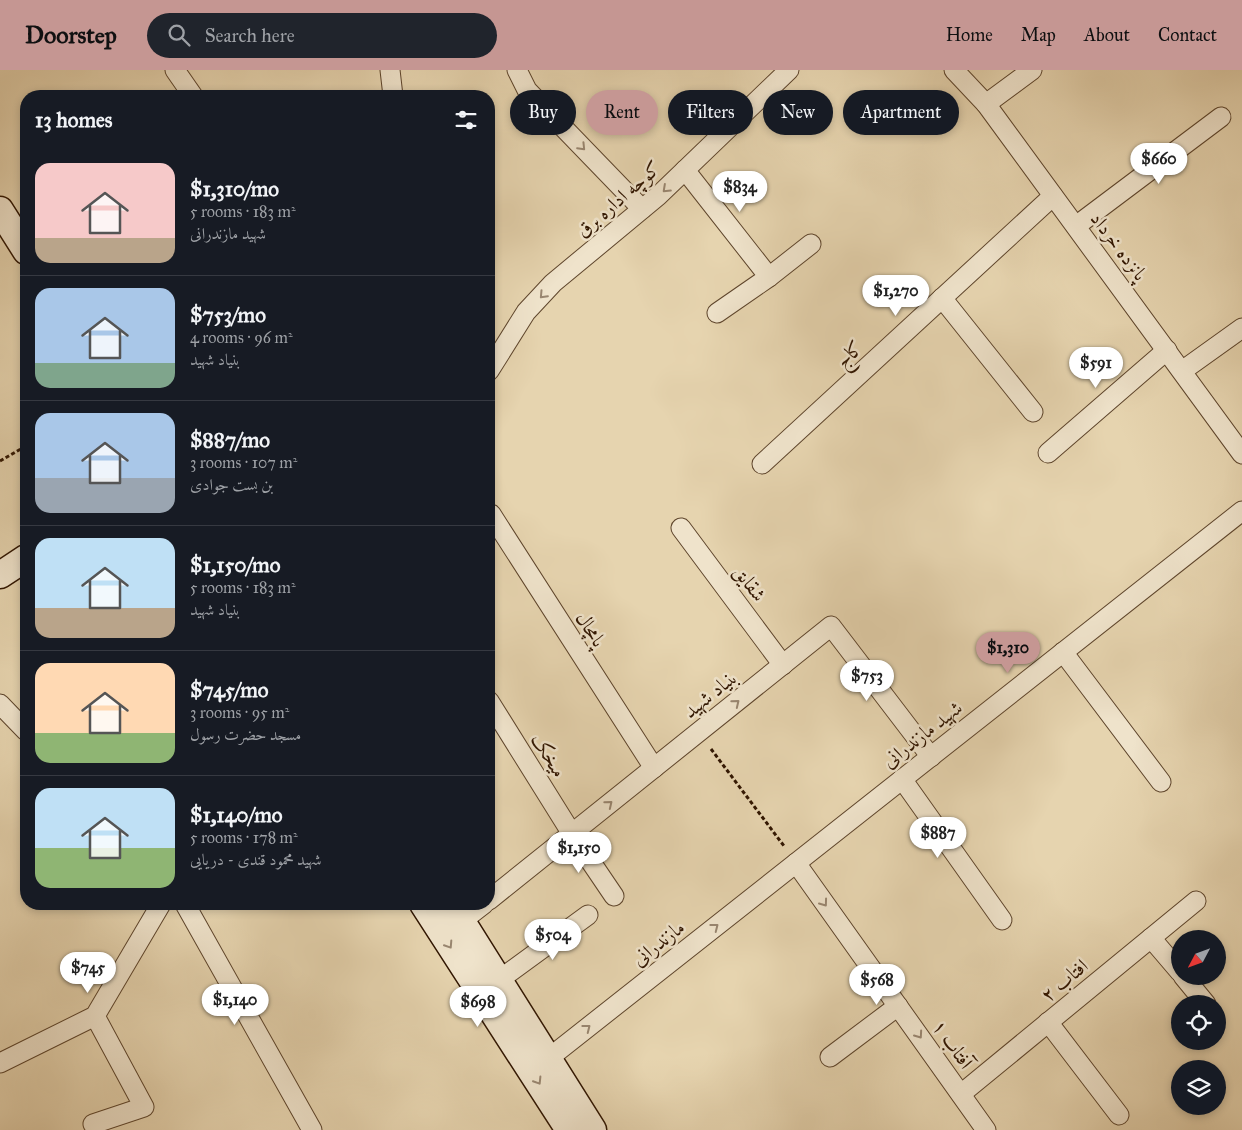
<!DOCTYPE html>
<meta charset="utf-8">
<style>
:root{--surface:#171b24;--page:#20242c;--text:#f1f3f6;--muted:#9ea1a6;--line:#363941;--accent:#c59692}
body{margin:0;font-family:"IM FELL Great Primer",Amiri,serif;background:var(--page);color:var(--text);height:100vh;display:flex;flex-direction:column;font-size:19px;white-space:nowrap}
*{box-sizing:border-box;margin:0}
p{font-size:16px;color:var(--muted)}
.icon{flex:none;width:28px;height:28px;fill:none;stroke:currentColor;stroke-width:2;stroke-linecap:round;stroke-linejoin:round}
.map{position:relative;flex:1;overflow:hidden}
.sheet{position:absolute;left:20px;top:20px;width:475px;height:820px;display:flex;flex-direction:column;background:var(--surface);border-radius:20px;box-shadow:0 2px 8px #0003}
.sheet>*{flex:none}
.guide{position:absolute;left:510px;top:20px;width:475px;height:45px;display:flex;gap:10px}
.needle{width:32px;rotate:229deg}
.fabs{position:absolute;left:1171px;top:860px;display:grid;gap:10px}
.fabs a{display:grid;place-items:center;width:55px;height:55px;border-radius:50%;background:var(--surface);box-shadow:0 2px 8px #0003;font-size:25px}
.price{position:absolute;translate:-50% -42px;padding:0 11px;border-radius:18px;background:#fff;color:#222;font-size:16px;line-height:32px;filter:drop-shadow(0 1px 2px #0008)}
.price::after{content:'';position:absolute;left:50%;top:30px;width:15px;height:11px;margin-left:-8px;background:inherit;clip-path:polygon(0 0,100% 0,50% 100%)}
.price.current{background:var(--accent);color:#111}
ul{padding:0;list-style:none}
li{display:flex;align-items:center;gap:15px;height:125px;padding:0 15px}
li+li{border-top:1px solid var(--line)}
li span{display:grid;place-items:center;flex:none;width:140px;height:100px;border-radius:15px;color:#555}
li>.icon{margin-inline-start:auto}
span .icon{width:60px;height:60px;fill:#fffc;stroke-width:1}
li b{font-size:21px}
h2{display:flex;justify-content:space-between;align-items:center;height:60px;padding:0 15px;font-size:21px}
.pill{padding:0 18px;border-radius:22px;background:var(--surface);box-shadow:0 2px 8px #0003;font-size:18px;line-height:45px}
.pill.current{background:var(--accent);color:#111}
header{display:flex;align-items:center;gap:30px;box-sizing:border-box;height:70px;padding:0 25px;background:var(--accent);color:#111}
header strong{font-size:24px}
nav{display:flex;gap:28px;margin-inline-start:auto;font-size:18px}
.search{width:350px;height:45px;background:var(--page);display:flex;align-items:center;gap:12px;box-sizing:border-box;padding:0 18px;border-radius:28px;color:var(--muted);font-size:19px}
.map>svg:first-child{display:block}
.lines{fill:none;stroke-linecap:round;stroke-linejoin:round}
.street-casing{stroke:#5e452c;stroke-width:21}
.secondary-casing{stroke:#301500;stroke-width:29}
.path{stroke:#301500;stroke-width:3;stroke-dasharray:4 2.5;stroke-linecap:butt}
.street{stroke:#efe3cb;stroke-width:19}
.secondary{stroke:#efe3cb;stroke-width:26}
.oneway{stroke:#998670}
.labels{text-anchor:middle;stroke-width:5;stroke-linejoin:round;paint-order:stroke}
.street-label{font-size:20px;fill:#301500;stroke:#efe3cb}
</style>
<header>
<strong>Doorstep</strong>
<div class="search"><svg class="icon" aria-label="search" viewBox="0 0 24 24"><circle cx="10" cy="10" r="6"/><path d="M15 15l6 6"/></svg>Search here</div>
<nav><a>Home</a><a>Map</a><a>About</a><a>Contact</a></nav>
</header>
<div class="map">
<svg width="1242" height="1060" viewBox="0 0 1242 1060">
<rect width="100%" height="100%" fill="#e6d4af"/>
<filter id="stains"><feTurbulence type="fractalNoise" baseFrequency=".004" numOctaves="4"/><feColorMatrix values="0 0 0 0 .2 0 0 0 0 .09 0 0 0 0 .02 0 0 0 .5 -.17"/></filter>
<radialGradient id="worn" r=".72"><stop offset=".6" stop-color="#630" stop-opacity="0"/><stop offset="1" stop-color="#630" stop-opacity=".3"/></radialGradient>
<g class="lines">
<defs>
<g id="street">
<polyline points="175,0 193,26"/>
<polyline points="390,0 393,26"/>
<polyline points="517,0 527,20 642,139"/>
<polyline points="954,0 986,34 1242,384"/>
<polyline points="986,34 1032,0"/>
<polyline points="685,100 769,207"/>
<polyline points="1076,156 1221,47"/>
<polyline points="942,228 1033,342"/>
<polyline points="717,243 769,207 811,174"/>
<polyline points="489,301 526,242 553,213 658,126 789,0"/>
<polyline points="1182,301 1242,258"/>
<polyline points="1048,383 1167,280"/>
<polyline points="762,394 1053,126"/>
<polyline points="491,444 654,698"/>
<polyline points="681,458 783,595"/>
<polyline points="1063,582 1161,712"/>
<polyline points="489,631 572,764 614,826"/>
<polyline points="0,634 26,661"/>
<polyline points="902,709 1002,850"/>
<polyline points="796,793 986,1060"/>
<polyline points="489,830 831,556 931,687"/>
<polyline points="185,834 312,1060"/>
<polyline points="462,851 484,834"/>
<polyline points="1151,868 1180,902"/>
<polyline points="1183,906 1206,934"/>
<polyline points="499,910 588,845"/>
<polyline points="1048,952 1119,1045"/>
<polyline points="830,987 898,936"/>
<polyline points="549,988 1242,441"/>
<polyline points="0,993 95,946 161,834"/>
<polyline points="961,1024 1196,831"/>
<polyline points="93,1054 144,1037 95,946"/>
</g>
<g id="secondary">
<polyline points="0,140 26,181"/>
<polyline points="0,505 26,488"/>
<polyline points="423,834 569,1060"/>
<polyline points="451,834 593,1060"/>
</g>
</defs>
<!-- street casing -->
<use href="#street" class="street-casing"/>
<!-- secondary casing -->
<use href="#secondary" class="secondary-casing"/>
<!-- path -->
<g class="path">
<polyline points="0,391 26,376"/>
<polyline points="711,679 784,776"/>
</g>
<!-- street -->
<use href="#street" class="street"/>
<!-- secondary -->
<use href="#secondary" class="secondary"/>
</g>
<!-- one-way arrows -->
<defs><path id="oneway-chevron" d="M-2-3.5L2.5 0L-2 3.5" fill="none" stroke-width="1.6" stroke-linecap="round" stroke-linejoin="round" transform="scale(1.25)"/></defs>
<g class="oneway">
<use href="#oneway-chevron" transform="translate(582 77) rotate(46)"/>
<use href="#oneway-chevron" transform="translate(666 119) rotate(137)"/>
<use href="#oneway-chevron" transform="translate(543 225) rotate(133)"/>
<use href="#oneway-chevron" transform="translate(736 633) rotate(-39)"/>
<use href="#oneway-chevron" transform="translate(609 734) rotate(-39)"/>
<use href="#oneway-chevron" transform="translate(824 833) rotate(54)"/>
<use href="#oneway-chevron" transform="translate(715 857) rotate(-38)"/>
<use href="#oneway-chevron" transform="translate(449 875) rotate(57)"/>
<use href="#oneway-chevron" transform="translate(587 958) rotate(-38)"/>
<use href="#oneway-chevron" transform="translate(919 965) rotate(55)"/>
<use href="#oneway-chevron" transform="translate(538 1011) rotate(58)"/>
</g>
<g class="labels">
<!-- street labels -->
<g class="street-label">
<text transform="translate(618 129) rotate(-41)" y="7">کوچه اداره برق</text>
<text transform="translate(1119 176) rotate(53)" y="7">پانزده خرداد</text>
<text transform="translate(849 284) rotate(-43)" y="7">کاج</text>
<text transform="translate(750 513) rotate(53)" y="7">شقایق</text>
<text transform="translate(591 559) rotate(57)" y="7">پامچال</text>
<text transform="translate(710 624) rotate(-39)" y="7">بنیاد شهید</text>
<text transform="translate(922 664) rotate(-38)" y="7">شهید مازندرانی</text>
<text transform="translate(549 685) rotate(58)" y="7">میخک</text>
<text transform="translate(658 873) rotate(-38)" y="7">مازندرانی</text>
<text transform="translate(1064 910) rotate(-40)" y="7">افتاب ۲</text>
<text transform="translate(953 974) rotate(55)" y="7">آفتاب ۱</text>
</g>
</g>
<rect width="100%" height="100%" filter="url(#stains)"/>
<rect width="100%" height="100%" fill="url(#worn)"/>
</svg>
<div class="fabs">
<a><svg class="needle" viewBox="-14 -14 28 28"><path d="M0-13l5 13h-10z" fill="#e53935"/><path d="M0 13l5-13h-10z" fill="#9ea1a6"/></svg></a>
<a><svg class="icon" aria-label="locate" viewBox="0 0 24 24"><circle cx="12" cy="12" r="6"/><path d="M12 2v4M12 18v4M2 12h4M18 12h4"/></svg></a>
<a><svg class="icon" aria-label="layers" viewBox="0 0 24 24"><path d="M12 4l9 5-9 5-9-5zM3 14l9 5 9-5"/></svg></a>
</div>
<b class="price" style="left:1159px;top:115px">$660</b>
<b class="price" style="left:740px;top:143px">$834</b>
<b class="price" style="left:896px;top:247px">$1,270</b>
<b class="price" style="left:1096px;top:319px">$591</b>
<b class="price current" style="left:1008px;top:604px">$1,310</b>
<b class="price" style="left:867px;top:632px">$753</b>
<b class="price" style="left:938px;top:789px">$887</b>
<b class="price" style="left:579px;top:804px">$1,150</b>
<b class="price" style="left:553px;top:891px">$504</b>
<b class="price" style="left:88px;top:924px">$745</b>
<b class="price" style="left:877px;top:936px">$568</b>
<b class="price" style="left:235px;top:956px">$1,140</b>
<b class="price" style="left:478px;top:958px">$698</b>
<div class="guide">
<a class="pill">Buy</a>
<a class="pill current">Rent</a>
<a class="pill">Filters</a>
<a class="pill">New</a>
<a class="pill">Apartment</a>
</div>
<section class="sheet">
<h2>13 homes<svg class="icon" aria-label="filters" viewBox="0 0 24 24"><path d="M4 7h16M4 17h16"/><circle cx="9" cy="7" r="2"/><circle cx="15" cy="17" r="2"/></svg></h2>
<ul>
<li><span style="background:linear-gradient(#f6c9c9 75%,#b9a48a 0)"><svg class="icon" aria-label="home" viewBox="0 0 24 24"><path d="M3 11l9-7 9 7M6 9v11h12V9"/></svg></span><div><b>$1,310/mo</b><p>5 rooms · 183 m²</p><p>شهید مازندرانی</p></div></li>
<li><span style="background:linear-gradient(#a9c7e8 75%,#7fa58c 0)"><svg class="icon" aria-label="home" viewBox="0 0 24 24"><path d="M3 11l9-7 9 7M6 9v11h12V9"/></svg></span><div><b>$753/mo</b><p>4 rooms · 96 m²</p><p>بنیاد شهید</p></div></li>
<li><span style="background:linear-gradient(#a9c7e8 65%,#9aa5b1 0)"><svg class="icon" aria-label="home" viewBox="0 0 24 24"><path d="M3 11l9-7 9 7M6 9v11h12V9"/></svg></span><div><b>$887/mo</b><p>3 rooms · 107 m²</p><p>بن بست جوادی</p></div></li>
<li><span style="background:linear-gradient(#bfe0f5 70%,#b9a48a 0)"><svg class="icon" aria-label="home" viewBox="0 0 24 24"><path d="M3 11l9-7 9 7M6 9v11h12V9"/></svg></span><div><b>$1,150/mo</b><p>5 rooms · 183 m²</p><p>بنیاد شهید</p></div></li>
<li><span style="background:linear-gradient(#ffd9b3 70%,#8fb573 0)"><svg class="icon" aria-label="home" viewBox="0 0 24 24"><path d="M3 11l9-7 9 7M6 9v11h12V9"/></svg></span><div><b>$745/mo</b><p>3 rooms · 95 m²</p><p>مسجد حضرت رسول</p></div></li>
<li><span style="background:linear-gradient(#bfe0f5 60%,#8fb573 0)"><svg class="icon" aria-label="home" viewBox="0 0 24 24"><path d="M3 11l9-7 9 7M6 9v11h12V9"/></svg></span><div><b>$1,140/mo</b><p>5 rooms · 178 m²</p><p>شهید محمود قندی - دریایی</p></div></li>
</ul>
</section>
</div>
